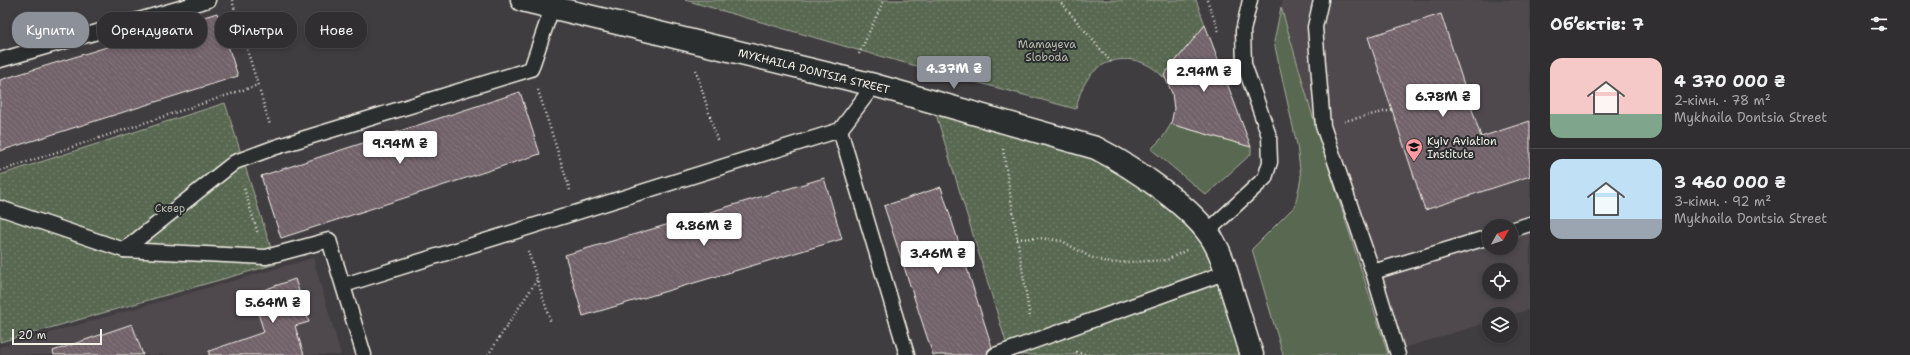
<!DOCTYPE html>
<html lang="uk">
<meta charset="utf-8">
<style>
:root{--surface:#302e30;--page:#3c3a3c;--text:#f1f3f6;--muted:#a8a8ab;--line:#4b4a4c;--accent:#8c9099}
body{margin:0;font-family:"Shantell Sans",sans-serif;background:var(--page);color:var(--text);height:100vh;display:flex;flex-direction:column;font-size:15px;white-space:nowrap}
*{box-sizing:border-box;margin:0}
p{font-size:13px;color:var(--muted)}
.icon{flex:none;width:22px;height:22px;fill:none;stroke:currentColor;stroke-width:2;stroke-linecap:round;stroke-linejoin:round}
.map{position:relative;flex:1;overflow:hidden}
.drawer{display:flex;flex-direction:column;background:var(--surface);width:380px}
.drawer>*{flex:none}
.hud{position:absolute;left:12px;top:12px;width:380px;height:36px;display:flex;gap:8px}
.needle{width:26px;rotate:50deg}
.fabs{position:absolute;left:1482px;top:219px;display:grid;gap:8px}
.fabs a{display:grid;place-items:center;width:36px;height:36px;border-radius:50%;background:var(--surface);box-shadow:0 2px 6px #0003,0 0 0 1px var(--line);font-size:20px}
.scale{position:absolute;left:12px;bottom:10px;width:90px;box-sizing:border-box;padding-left:4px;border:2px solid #f4f1e8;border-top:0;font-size:11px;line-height:14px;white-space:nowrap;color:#f4f1e8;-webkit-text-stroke:3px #2a2d2e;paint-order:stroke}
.price{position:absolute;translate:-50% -34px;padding:0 9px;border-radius:4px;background:#fff;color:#222;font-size:13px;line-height:26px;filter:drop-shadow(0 1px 2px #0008)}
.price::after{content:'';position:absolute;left:50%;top:24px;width:12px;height:9px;margin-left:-6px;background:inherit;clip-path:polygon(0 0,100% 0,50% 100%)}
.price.active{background:var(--accent);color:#fff}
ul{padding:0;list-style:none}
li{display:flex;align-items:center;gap:12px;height:100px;padding:0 20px}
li+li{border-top:1px solid var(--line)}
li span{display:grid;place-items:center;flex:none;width:112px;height:80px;border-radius:12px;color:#555}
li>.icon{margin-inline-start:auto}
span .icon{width:48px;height:48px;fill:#fffc;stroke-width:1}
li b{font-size:17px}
h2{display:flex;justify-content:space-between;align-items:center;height:48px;padding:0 20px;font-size:17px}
.tag{padding:0 14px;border-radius:16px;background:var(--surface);box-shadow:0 2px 6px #0003,0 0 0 1px var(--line);font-size:14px;line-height:36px}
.tag.active{background:var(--accent);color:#fff}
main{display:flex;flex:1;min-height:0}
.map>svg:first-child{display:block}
.built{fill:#4f484d;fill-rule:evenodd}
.grass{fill:#596851;stroke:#a6ac9c}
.park{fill:url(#park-dots);stroke:#a6ac9c}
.building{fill:url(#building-back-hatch);stroke:#f4f1e8}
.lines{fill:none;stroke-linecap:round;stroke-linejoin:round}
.service-casing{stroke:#f4f1e8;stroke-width:17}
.minor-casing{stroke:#f4f1e8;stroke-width:25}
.path{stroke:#f4f1e8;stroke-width:2.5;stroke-dasharray:1 3;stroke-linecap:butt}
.service{stroke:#2a2d2e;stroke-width:14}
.minor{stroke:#2a2d2e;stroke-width:22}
.labels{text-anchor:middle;stroke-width:4;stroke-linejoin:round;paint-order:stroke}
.park-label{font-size:11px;fill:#b6baac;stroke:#2a2d2e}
.street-label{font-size:11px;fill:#f4f1e8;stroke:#2a2d2e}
.poi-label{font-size:11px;fill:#f4f1e8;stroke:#2a2d2e;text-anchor:start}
</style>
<main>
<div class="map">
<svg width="1530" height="355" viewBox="0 0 1530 355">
<defs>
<pattern id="park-dots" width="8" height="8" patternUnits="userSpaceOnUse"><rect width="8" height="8" fill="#596851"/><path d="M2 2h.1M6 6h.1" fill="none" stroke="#717e6a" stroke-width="1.8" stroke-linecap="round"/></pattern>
<pattern id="building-back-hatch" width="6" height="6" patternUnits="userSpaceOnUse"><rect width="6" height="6" fill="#72626b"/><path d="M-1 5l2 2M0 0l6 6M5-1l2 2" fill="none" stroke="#877980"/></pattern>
</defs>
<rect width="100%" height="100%" fill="#403d40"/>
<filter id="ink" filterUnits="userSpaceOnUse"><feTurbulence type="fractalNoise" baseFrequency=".025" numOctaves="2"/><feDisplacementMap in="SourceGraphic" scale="8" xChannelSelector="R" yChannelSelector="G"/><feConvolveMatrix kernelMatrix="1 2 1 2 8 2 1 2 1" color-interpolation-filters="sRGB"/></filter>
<g filter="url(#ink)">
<!-- built -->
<g class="built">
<path d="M1283,0H1530V309L1511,315L1489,314V322L1381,355H1283L1252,249L1295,206L1301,178L1297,145L1274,42ZM1489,226H1511V248H1489ZM1489,270H1511V292H1489Z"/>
<polygon points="313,258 341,355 0,355 0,347"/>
</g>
<!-- grass -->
<g class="grass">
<polygon points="1281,7 1317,131 1388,354 1383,355 1283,355 1252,249 1295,206 1301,178 1297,145 1274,42"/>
<polygon points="1171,124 1251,147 1251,154 1206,195 1151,149 1163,137"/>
</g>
<!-- park -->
<g class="park">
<path d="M685,0H1196L1205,25L1163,77C1141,52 1102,53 1085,83C1080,91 1078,101 1076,109L861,51Z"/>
<polygon points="225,103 276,264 0,342 0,175"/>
<polygon points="935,111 1093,154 1181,217 1203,242 1221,280 1243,355 1010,355"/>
</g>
<!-- building -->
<g class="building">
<polygon points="217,13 238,76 0,151 0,80"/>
<polygon points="1441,14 1481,137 1530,121 1530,176 1425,210 1368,37"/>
<polygon points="1205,25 1221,67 1251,147 1171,124 1174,109 1172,93 1164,75"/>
<polygon points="520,92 540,154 281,238 261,176"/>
<polygon points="824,178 842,239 583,316 565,255"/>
<polygon points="941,187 992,347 988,350 987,355 933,355 884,206"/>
<polygon points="295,279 309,322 295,326 304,355 209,355 209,351 264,332 252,294"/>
<polygon points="132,324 143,355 54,355 53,351"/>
</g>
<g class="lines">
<defs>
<g id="service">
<polyline points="1321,0 1315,27 1323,126 1373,272 1398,355"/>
<polyline points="0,60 208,0"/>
<polyline points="840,130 907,355"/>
<polyline points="0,208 124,250 266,257 329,240 364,355"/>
<polyline points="1511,230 1530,224"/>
<polyline points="1207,232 1265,178 1270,162 1269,136 1244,64 1243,31 1250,0"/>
<polyline points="124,250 235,162 276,147 531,69 552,8"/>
<polyline points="1373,272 1489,237"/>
<polyline points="344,285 840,130 874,85"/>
<polyline points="995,355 1227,272"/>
</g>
<path id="minor" d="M522,0L874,85L1096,148C1131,166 1195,208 1214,242C1223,257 1227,274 1232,291C1239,312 1245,334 1252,355"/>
</defs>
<!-- service casing -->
<use href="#service" class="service-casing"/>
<!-- minor casing -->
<use href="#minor" class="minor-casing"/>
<!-- path -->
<g class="path">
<polyline points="232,0 270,125"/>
<polyline points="1059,0 1111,62"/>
<polyline points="1207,0 1219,32"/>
<polyline points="859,54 884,0"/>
<polyline points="696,70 718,143"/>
<polyline points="538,90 570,190"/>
<polyline points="1344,121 1392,110"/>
<polyline points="1003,149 1030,318"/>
<polyline points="0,171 258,85"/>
<polyline points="243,185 258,234"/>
<polyline points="1017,239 1039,238 1062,241 1090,257 1110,263 1167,260 1188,249"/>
<polyline points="528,251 551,323"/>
<polyline points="1076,352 1089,355"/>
<polyline points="488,355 537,280"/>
</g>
<!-- service -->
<use href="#service" class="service"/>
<!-- minor -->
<use href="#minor" class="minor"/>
</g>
</g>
<!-- icons -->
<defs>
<symbol id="university-pin" viewBox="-11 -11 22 30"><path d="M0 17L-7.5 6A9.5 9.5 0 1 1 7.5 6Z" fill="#ff9aa2" stroke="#2a2d2e"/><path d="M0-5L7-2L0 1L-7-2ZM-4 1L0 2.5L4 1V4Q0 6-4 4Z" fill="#111"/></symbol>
</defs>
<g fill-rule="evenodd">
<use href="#university-pin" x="1404" y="137" width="20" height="27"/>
</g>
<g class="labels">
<!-- park labels -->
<g class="park-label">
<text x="1047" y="48">Mamayeva<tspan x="1047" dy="13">Sloboda</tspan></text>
<text x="170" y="212">Сквер</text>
</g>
<!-- street labels -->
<g class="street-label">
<text transform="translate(814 71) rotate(14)" y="4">MYKHAILA DONTSIA STREET</text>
</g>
<!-- poi labels -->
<g class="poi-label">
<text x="1427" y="145">Kyiv Aviation<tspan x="1427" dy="13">Institute</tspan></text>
</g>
</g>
</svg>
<div class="fabs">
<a><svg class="needle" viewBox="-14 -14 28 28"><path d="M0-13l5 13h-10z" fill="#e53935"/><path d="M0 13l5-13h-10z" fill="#a8a8ab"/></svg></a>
<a><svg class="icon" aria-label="locate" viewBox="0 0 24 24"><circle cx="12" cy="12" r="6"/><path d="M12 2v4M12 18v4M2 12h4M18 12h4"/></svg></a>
<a><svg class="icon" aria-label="layers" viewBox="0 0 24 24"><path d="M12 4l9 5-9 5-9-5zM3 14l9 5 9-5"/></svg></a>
</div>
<div class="scale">20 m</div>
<b class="price active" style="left:954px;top:90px">4.37M ₴</b>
<b class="price" style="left:1204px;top:93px">2.94M ₴</b>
<b class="price" style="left:1443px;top:118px">6.78M ₴</b>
<b class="price" style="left:400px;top:165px">9.94M ₴</b>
<b class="price" style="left:704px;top:247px">4.86M ₴</b>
<b class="price" style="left:938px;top:275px">3.46M ₴</b>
<b class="price" style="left:273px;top:324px">5.64M ₴</b>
<div class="hud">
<a class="tag active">Купити</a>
<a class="tag">Орендувати</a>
<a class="tag">Фільтри</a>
<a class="tag">Нове</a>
</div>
</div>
<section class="drawer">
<h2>Об’єктів: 7<svg class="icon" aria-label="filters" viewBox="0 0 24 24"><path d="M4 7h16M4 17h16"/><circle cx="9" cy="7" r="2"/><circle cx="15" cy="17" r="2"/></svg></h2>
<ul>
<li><span style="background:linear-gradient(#f6c9c9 70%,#7fa58c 0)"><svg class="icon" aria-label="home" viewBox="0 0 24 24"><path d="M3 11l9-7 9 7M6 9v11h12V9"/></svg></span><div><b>4 370 000 ₴</b><p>2-кімн. · 78 m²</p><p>Mykhaila Dontsia Street</p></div></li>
<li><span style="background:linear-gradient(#bfe0f5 75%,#9aa5b1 0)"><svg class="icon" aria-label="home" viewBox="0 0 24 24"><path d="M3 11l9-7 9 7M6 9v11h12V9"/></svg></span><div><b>3 460 000 ₴</b><p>3-кімн. · 92 m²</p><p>Mykhaila Dontsia Street</p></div></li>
</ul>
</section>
</main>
